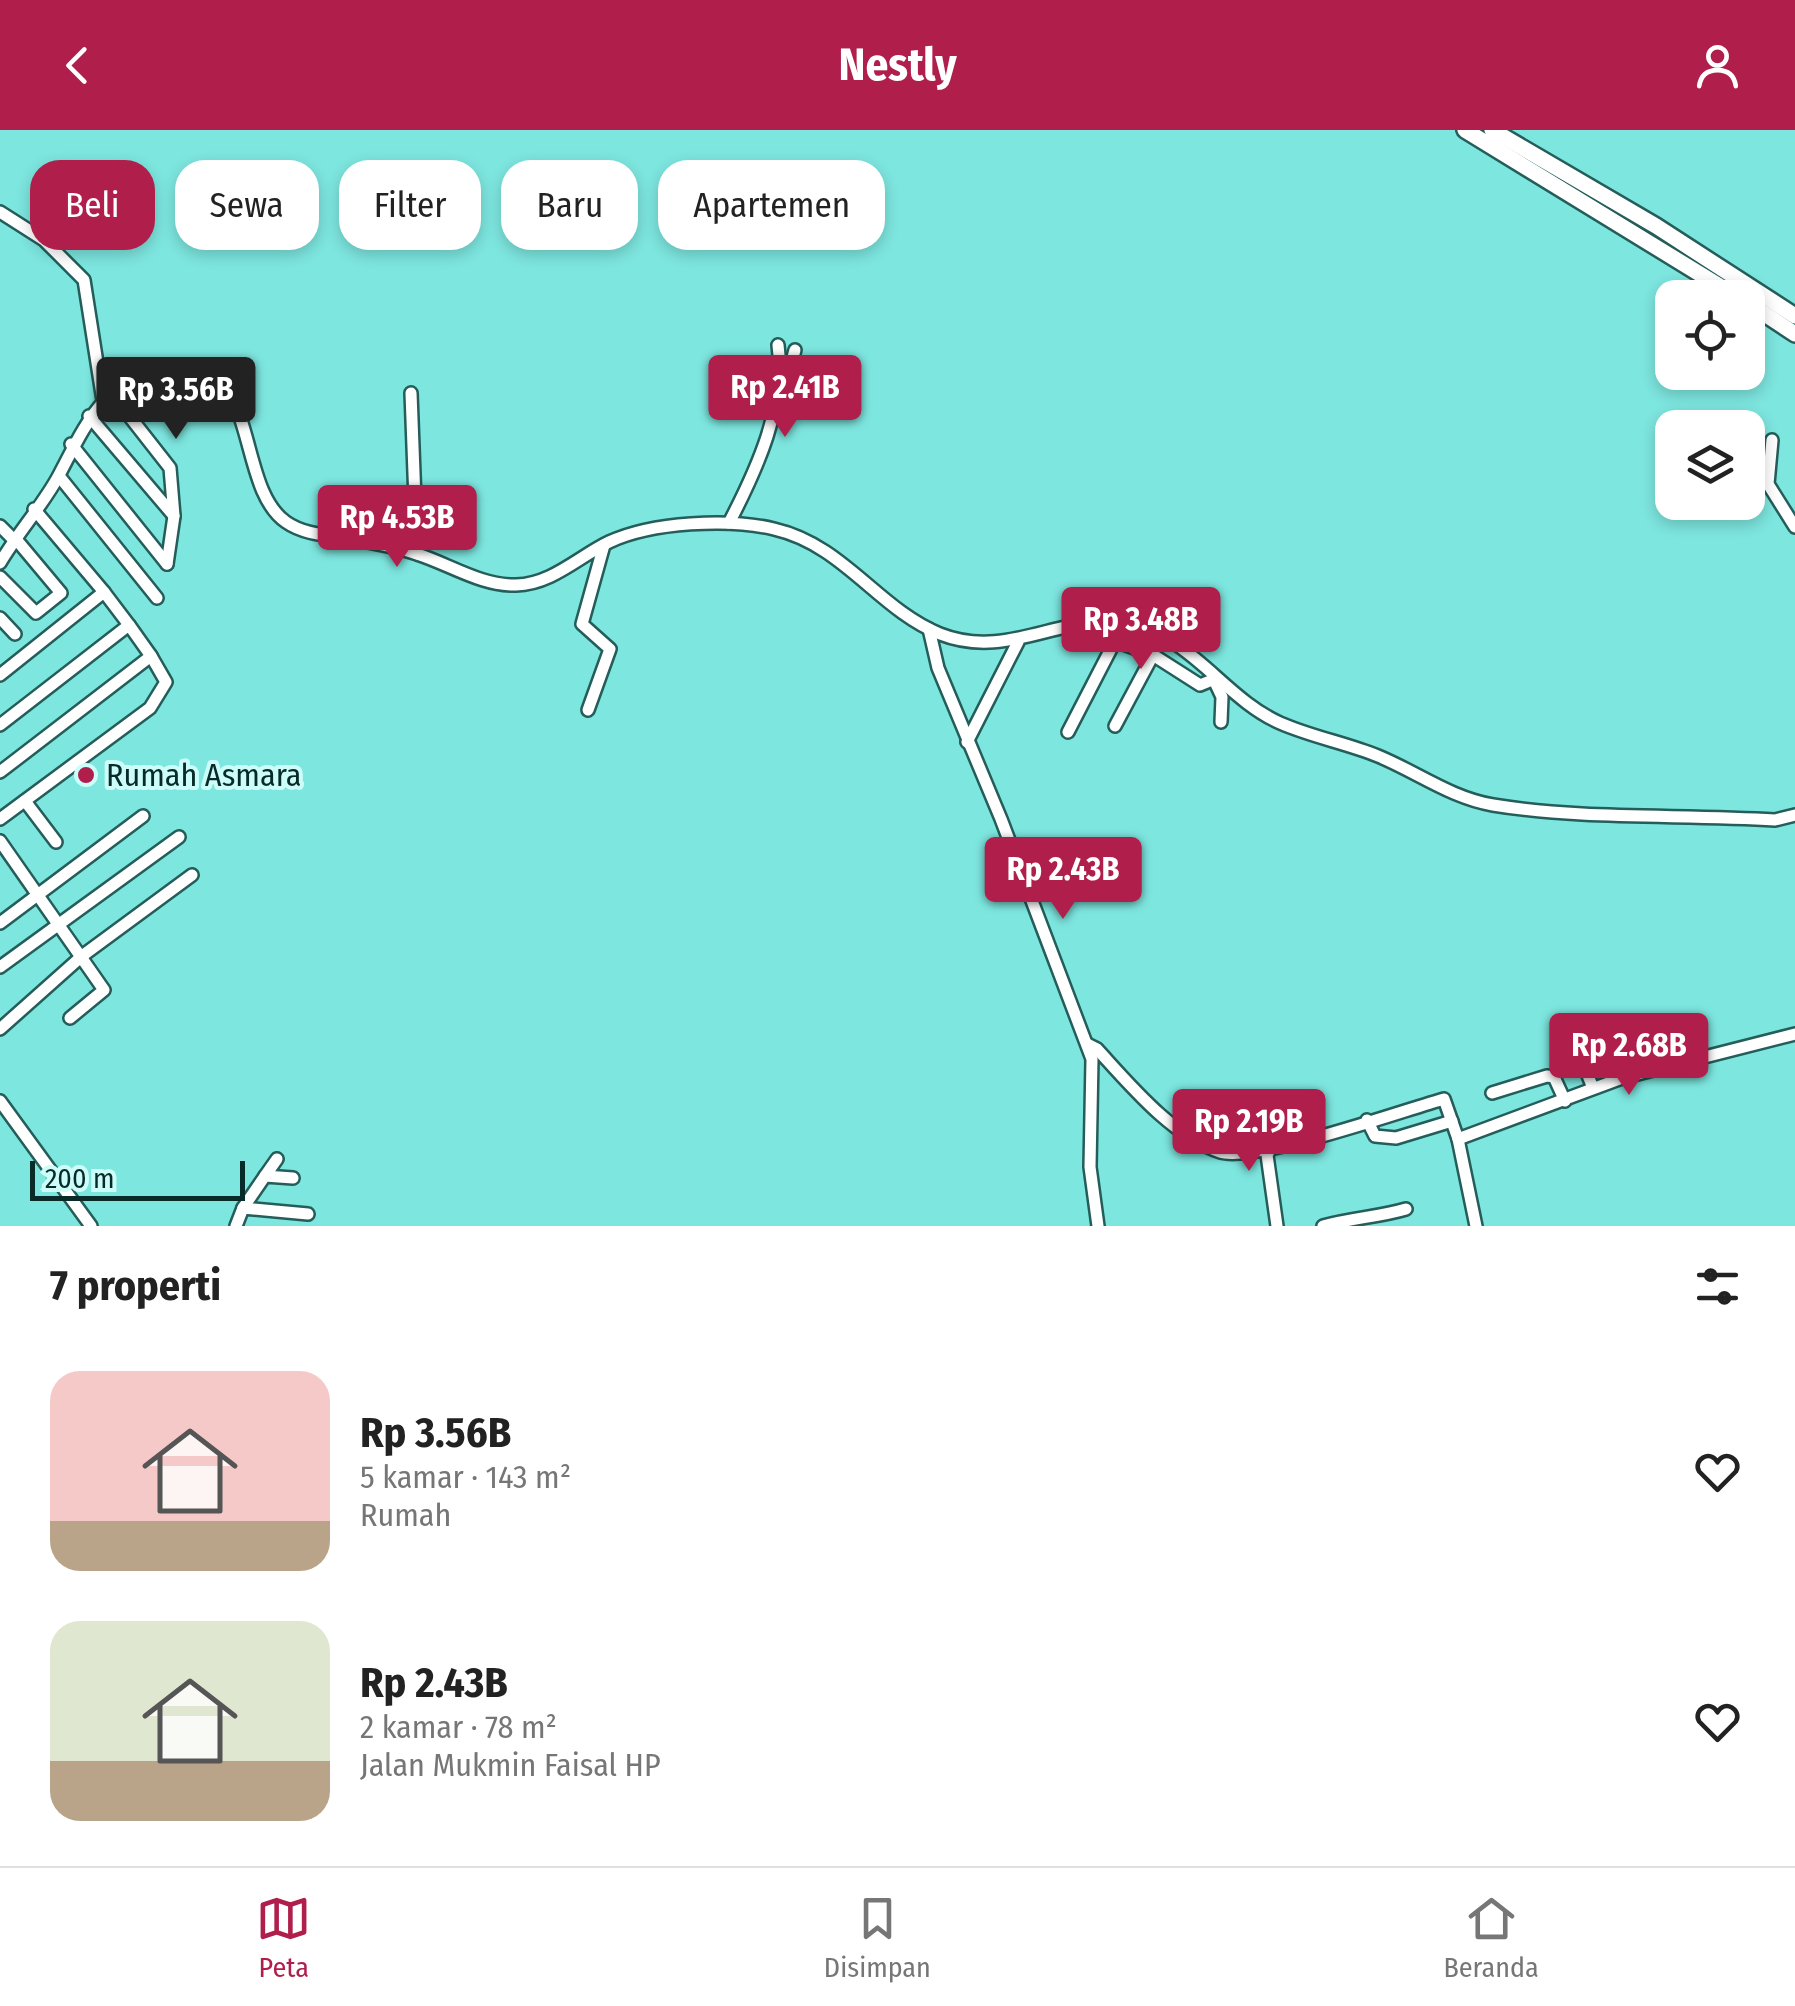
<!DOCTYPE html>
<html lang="id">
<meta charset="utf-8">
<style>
:root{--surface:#fff;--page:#f2f2f2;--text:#222;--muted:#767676;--line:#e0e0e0;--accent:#b01e4c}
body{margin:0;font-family:"Fira Sans Condensed",sans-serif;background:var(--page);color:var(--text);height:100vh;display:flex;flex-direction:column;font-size:38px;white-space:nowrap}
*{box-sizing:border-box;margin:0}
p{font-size:32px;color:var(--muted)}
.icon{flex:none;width:55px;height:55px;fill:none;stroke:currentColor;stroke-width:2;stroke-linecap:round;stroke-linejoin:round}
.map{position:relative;height:1096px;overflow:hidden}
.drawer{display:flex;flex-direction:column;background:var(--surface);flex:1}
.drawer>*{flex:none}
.guide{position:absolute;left:30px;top:30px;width:1000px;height:90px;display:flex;gap:20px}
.tools{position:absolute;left:1655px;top:150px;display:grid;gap:20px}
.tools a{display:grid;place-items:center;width:110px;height:110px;border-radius:20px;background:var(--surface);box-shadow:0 5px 15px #0003;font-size:50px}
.scale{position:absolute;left:30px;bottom:25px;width:215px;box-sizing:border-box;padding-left:10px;border:5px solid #082b29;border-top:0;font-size:28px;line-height:35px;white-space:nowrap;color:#082b29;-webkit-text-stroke:8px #cdfdf9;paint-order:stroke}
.price{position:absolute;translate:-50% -85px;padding:0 22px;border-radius:10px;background:var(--accent);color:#fff;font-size:32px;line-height:65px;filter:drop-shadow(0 2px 5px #0008)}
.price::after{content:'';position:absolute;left:50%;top:60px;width:30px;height:22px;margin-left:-15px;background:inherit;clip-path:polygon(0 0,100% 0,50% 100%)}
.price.current{background:#222;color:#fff}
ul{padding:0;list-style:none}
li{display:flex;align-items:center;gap:30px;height:250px;padding:0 50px}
li span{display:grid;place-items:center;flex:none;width:280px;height:200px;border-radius:30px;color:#555}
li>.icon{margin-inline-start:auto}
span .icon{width:120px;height:120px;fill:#fffc;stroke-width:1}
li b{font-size:42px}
h2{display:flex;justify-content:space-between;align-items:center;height:120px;padding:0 50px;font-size:42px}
.tag{padding:0 35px;border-radius:30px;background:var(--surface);box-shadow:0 5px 15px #0003;font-size:35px;line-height:90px}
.tag.current{background:var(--accent);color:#fff}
header{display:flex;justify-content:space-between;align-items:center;height:130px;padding:0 50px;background:var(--accent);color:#fff;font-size:45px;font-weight:700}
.menu{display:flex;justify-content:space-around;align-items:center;height:140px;border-top:2px solid var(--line);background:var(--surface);font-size:28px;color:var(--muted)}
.menu a{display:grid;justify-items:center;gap:5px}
.menu .current{color:var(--accent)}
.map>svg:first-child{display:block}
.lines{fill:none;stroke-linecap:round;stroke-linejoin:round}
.minor-casing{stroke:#245d59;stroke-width:16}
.highway-casing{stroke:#245d59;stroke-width:20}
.minor{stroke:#fff;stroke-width:11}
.highway{stroke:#fff;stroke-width:15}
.poi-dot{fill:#b01e4c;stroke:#cdfdf9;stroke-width:4}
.labels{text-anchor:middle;stroke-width:8;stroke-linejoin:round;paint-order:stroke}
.poi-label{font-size:32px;fill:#082b29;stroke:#cdfdf9;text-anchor:start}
</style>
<header><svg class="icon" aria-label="back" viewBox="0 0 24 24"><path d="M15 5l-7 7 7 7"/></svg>Nestly<svg class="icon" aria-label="person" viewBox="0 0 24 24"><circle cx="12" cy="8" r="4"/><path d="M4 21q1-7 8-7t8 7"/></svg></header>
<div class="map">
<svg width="1795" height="1096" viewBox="0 0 1795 1096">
<rect width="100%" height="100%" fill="#7de6df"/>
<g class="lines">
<defs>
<g id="minor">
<polyline points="0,82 44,110 84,150 103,271"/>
<polyline points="780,237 792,231 795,220"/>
<polyline points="411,263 417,424"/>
<polyline points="112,264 170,338 174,386 167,434"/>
<polyline points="89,286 174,386"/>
<polyline points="1772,310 1768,354 1795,397"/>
<polyline points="71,314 167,434"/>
<polyline points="59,346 157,468"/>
<polyline points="34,379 104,462"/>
<path d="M729,393C757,339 786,276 778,215"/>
<polyline points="0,396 14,410"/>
<path d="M0,433C17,404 42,376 58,347C86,294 104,247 172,238C262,226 234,356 286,392C303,404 325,405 346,408C370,412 394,416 417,424C449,434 481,456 516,455C552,454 578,427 609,412C652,392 729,388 774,399C844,415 878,479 940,504C1011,532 1066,478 1134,495C1194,510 1226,569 1280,593C1312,607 1346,613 1378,626C1417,642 1451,668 1493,675C1585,690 1682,684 1775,690L1795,685"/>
<polyline points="0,447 36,483 61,463 15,408"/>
<polyline points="0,488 15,504"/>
<polyline points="929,499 938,538 1001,689 1092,929 1090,1037 1098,1096"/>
<polyline points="0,545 104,462 129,495"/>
<polyline points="1214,550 1222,567 1221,592"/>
<polyline points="588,580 610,519 582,494 604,415"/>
<polyline points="0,595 129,495 151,526 0,642"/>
<polyline points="1115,596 1153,525"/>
<polyline points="1068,602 1115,511 1153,525 1200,555 1217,548"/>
<polyline points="967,612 1018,512"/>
<polyline points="25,671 56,712"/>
<polyline points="0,689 150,578 166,552 151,526"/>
<polyline points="0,711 104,860 70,888"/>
<polyline points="0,793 143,686"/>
<polyline points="0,837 179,707"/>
<polyline points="1639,896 1659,939"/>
<polyline points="0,899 82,826 192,745"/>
<polyline points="1607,908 1622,948"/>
<path d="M1087,914L1097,919C1130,955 1172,1006 1220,1022C1255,1033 1401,981 1444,969L1458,1009L1476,1096"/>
<polyline points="1577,918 1593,958"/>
<polyline points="1492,963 1547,946 1554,947 1565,971"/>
<polyline points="0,971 91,1096"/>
<polyline points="1367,990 1375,1006 1396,1008 1452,991"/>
<polyline points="1458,1009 1622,948 1795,904"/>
<polyline points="1271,1018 1267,1025 1277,1096"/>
<polyline points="265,1046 277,1029"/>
<polyline points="243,1078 265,1046 293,1048"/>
<polyline points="236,1096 243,1078 308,1084"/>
<path d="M1323,1096C1352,1088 1379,1087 1406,1079"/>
</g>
<g id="highway">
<polyline points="1465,0 1739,168"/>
<polyline points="1492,0 1656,96 1795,186"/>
<polyline points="1748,173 1795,204"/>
</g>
</defs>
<!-- minor casing -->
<use href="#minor" class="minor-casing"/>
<!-- highway casing -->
<use href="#highway" class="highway-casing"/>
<!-- minor -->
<use href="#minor" class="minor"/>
<!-- highway -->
<use href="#highway" class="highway"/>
</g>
<!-- markers -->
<circle class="poi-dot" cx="86" cy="645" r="10"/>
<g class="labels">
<!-- poi labels -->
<g class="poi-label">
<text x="106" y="656">Rumah Asmara</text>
</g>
</g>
</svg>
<div class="tools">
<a><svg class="icon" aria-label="locate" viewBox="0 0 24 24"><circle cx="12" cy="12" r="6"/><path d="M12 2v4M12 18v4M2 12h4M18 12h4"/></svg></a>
<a><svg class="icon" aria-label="layers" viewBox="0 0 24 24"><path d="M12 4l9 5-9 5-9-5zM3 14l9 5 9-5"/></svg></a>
</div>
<div class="scale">200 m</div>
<b class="price" style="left:785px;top:310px">Rp 2.41B</b>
<b class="price current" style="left:176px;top:312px">Rp 3.56B</b>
<b class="price" style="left:397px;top:440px">Rp 4.53B</b>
<b class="price" style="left:1141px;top:542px">Rp 3.48B</b>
<b class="price" style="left:1063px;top:792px">Rp 2.43B</b>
<b class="price" style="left:1629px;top:968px">Rp 2.68B</b>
<b class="price" style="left:1249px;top:1044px">Rp 2.19B</b>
<div class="guide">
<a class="tag current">Beli</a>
<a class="tag">Sewa</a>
<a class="tag">Filter</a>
<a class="tag">Baru</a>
<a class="tag">Apartemen</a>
</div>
</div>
<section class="drawer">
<h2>7 properti<svg class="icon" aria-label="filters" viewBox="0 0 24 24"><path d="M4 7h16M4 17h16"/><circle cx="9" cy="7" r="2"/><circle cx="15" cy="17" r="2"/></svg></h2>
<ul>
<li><span style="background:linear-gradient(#f6c9c9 75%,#b9a48a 0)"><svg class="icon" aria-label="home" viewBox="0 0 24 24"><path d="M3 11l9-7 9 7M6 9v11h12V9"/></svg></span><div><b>Rp 3.56B</b><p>5 kamar · 143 m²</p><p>Rumah</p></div><svg class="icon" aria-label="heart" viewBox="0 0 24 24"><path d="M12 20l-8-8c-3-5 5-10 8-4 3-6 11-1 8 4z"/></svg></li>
<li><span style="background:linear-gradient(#dfe7d0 70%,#b9a48a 0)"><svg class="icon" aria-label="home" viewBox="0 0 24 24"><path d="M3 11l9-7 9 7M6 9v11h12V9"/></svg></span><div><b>Rp 2.43B</b><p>2 kamar · 78 m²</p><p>Jalan Mukmin Faisal HP</p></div><svg class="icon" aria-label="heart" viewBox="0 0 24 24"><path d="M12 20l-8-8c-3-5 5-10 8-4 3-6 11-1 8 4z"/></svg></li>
</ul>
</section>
<nav class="menu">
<a class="current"><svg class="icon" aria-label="map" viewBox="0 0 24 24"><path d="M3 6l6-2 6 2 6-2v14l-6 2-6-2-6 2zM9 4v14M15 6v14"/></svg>Peta</a>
<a><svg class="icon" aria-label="saved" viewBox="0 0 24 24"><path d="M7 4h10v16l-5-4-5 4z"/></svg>Disimpan</a>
<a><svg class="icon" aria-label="home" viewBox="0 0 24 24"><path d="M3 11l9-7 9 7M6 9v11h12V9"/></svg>Beranda</a>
</nav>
